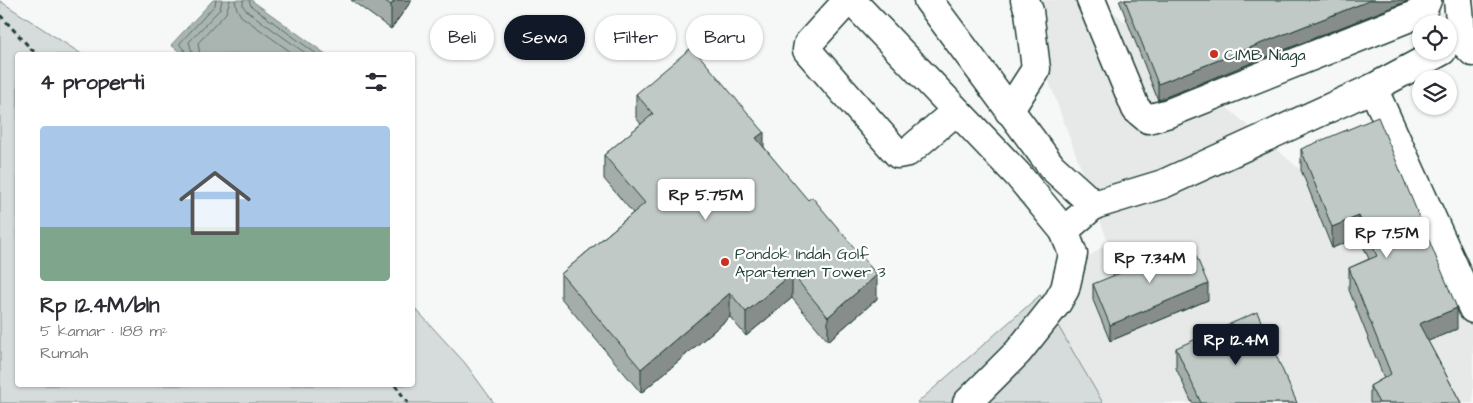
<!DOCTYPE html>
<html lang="id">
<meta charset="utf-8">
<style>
:root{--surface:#fff;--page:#f7f7f7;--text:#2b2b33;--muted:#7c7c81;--line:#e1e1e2;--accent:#111827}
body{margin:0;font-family:"Architects Daughter",sans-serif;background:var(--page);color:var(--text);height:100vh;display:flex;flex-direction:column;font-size:19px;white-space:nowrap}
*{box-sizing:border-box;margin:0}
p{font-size:16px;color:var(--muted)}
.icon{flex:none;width:28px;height:28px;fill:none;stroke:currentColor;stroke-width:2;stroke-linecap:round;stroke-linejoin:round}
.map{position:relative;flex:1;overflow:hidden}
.drawer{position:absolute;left:15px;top:52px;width:400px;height:335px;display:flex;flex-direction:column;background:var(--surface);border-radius:5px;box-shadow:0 1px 4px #0004}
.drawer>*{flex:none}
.top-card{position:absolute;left:430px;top:15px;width:475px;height:45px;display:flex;gap:10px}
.tools{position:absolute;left:1412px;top:15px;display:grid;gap:10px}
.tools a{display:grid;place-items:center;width:45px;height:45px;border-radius:50%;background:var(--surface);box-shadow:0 1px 4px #0004;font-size:25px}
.price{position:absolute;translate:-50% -42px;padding:0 11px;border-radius:5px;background:#fff;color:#222;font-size:16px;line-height:32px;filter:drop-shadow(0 1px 2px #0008)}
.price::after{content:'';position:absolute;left:50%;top:30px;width:15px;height:11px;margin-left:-8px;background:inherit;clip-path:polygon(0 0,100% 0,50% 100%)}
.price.current{background:var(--accent);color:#fff}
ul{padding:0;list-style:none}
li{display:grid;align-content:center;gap:10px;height:265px;padding:0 25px}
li+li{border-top:1px solid var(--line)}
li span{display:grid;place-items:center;height:155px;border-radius:5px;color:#555}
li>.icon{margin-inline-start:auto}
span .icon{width:90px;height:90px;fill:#fffc;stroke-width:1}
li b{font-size:21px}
h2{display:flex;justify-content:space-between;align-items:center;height:60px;padding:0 25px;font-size:21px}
.chip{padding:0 18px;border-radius:22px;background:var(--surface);box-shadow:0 1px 4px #0004;font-size:18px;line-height:45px}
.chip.current{background:var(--accent);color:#fff}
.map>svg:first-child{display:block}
.built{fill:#e6e9e8}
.green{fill:#d6dcdb;stroke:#7a8c88}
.water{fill:#aab5b1;stroke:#72857f}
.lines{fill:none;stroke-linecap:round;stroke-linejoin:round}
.shore{stroke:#576d66;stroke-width:1}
.minor-casing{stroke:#1f3d34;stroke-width:31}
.path{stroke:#1f3d34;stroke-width:3;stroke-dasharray:5 4;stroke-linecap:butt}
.minor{stroke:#fff;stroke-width:28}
.wall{fill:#a5adaa;stroke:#1f3d34}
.shaded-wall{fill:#868d8b;stroke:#1f3d34}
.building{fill:#c0c9c6;stroke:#1f3d34}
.poi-dot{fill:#c8321e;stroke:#fff;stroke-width:2}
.labels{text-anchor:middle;stroke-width:4.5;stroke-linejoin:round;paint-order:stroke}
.poi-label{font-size:16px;fill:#1f3d34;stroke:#fff;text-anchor:start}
</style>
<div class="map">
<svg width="1473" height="403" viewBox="0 0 1473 403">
<rect width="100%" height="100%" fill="#f6f7f7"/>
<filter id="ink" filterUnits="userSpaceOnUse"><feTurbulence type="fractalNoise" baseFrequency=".02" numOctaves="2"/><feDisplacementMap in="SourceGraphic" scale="10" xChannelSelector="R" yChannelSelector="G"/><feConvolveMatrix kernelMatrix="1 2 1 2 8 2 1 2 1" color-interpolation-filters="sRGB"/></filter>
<g filter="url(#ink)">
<!-- built -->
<polygon class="built" points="1019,0 1099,0 1473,315 1473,403 1103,403 1040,295 1108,242"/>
<!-- green -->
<g class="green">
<polygon points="0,1 83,55 18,55 18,385 412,385 413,306 465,363 494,403 0,403"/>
<polygon points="1040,295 1103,403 917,403"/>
</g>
<!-- water -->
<polygon class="water" points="213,0 251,0 327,55 184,55 171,45"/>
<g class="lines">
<!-- shore -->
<g class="shore">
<polyline points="235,0 237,9 241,16 295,55"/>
<polyline points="243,0 243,6 247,11 308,55"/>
<polyline points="249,0 251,6 318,55"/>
<polyline points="186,55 185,51 180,45 180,43 215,5 216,0"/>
<polyline points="193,55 189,42 220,9 222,0"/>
<polyline points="200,55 198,43 226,13 230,0"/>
</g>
<defs>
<g id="minor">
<polyline points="848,0 808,44 807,50 898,154 908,152 956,111"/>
<polyline points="851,0 1018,175 1064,231 1094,205 1163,184 1373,88 1442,51"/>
<polyline points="928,0 1052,167 1094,205"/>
<polyline points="1091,0 1136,109 1148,119 1169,113 1405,19 1422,12 1427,0"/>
<polyline points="1458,0 1462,41 1473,52"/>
<polyline points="1373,88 1473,309"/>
<polyline points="1009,111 1036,69 1029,11 1025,0"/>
<polyline points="967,403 1018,352 1057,303 1065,289 1073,254 1064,231"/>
</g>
</defs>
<!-- minor casing -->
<use href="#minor" class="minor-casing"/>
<!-- path -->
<g class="path">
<polyline points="0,15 32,50 39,55"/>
<polyline points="395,385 408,403"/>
</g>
<!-- minor -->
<use href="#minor" class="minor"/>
</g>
<!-- wall -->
<g class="wall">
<polygon points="351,0 412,0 391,29"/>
<polygon points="1119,0 1410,0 1158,100"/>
<polygon points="636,94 764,147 877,299 828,341 792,298 746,336 730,317 641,393 561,298 561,274 633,213 604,179 604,155 641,124 636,118"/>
<polygon points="1301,149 1457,329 1428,341 1461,403 1370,403 1370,386 1384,378 1349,290 1349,268 1369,259 1359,237 1332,248 1301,170"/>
<polygon points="1093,284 1208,300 1110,341 1093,300"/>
<polygon points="1176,348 1297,403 1192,403 1176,368"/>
</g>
<!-- shaded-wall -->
<g class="shaded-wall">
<polygon points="395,0 412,0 391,29 391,5"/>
<polygon points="1371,0 1410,0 1158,100 1158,84"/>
<polygon points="764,132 764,156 756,138"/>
<polygon points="1359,216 1359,237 1332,248 1332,227"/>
<polygon points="792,274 792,298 746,336 746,312"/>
<polygon points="877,275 877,299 828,341 828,317"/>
<polygon points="1208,284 1208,300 1110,341 1110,325"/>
<polygon points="730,293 730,317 641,393 641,369"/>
<polygon points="1457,308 1457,329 1419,345 1419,324"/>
</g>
<!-- building -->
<g class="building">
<polygon points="384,0 395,0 391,5"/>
<polygon points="1125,0 1371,0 1158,84"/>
<polygon points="692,47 764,132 756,138 808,200 812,197 877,275 828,317 792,274 746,312 730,293 641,369 561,274 645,203 604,155 653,114 636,94"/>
<polygon points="1378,117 1457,308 1419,324 1461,403 1379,403 1370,386 1391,374 1349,268 1377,256 1359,216 1332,227 1301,149"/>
<polygon points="1191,244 1208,284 1110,325 1093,284"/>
<polygon points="1257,312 1297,403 1201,403 1176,348"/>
</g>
</g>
<!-- markers -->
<g class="poi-dot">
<circle cx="1214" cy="54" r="5"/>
<circle cx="725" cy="262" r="5"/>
</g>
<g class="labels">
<!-- poi labels -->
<g class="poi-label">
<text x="1224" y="60">CIMB Niaga</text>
<text x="735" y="259">Pondok Indah Golf<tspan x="735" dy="18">Apartemen Tower 3</tspan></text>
</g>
</g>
</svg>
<div class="tools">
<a><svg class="icon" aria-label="locate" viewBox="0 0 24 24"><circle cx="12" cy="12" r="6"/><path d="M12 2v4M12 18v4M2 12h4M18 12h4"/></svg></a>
<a><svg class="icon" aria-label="layers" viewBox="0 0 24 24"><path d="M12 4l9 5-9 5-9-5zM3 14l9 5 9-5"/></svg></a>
</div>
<b class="price" style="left:706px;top:221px">Rp 5.75M</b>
<b class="price" style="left:1387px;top:259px">Rp 7.5M</b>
<b class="price" style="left:1150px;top:284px">Rp 7.34M</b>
<b class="price current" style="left:1236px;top:366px">Rp 12.4M</b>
<div class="top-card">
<a class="chip">Beli</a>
<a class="chip current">Sewa</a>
<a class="chip">Filter</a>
<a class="chip">Baru</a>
</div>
<section class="drawer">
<h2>4 properti<svg class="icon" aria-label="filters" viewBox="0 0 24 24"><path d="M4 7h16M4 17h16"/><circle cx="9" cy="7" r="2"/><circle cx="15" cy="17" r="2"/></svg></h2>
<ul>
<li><span style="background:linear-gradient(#a9c7e8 65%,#7fa58c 0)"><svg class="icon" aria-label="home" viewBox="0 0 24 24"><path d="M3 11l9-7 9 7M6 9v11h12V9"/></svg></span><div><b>Rp 12.4M/bln</b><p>5 kamar · 188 m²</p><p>Rumah</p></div></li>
</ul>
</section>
</div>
